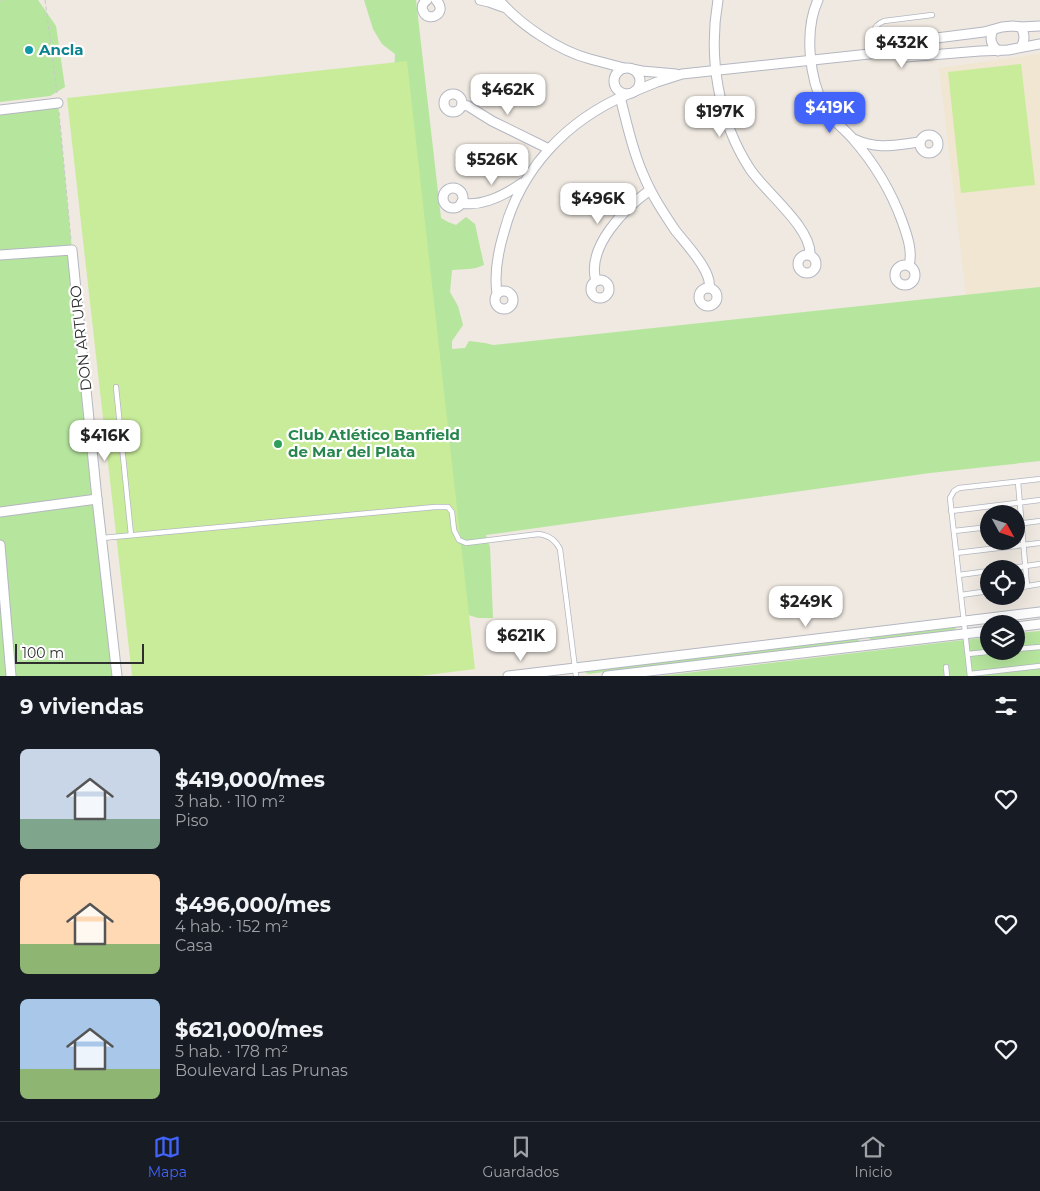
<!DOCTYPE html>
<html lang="es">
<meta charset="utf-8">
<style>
:root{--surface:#171b24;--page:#20242c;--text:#f1f3f6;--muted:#9ea1a6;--line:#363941;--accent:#4264fb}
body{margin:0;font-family:Montserrat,sans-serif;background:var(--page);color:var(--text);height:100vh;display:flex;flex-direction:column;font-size:19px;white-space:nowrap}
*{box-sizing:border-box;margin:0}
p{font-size:16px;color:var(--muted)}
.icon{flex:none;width:28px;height:28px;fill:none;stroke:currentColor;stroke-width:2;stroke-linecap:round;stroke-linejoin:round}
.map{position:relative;height:676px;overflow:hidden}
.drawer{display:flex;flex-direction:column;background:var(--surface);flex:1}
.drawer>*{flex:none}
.needle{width:32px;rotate:130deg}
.controls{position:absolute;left:980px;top:505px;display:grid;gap:10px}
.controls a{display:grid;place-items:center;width:45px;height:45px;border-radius:50%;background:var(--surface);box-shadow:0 5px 20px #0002;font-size:25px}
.scale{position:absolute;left:15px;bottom:12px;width:129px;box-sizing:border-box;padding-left:5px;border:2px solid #2e2e2e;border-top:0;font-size:14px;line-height:18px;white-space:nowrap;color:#2e2e2e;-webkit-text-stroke:4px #fff;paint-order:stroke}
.price{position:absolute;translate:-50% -42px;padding:0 11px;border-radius:10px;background:#fff;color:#222;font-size:16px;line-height:32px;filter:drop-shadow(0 1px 2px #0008)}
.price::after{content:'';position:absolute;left:50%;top:30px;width:15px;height:11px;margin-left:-8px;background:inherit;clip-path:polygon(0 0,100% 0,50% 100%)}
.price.on{background:var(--accent);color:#fff}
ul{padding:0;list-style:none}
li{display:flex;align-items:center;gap:15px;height:125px;padding:0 20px}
li span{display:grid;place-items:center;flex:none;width:140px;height:100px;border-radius:8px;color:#555}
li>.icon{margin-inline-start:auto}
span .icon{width:60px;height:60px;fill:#fffc;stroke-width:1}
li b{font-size:21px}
h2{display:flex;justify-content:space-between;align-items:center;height:60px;padding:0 20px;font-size:21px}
.menu{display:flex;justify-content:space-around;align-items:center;height:70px;border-top:1px solid var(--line);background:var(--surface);font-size:14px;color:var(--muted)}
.menu a{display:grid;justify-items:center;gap:2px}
.menu .on{color:var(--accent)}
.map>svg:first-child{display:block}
.education{fill:#f0e6d1}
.green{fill:#b6e59e}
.pitch{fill:#c9ec9a}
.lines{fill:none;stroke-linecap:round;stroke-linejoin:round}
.service-casing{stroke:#b4b7c1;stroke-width:6}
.minor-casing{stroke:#b4b7c1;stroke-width:11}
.path{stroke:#c9c9c9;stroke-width:1;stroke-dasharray:4 2.5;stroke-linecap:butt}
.service{stroke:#fff;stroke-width:4.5}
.minor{stroke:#fff;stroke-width:9}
.culture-dot{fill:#0f9aa8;stroke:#fff;stroke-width:2}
.leisure-dot{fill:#2e9e5b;stroke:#fff;stroke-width:2}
.labels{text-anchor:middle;stroke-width:4.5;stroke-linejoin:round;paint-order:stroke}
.culture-label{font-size:15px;font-weight:bold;fill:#0d838f;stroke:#fff;text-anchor:start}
.street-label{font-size:15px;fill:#2e2e2e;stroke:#fff}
.leisure-label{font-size:15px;font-weight:bold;fill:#27864d;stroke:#fff;text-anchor:start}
</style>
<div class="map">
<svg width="1040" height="676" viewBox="0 0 1040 676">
<rect width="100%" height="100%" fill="#efe9e1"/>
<!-- education -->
<polygon class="education" points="1040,54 1040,287 966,295 939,68"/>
<!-- green -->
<g class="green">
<polygon points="0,0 38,0 56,26 65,87 50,96 0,102"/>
<path d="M364,0H416L441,218L448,222L456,225L466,217L475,224L484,265C475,270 463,269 452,270L450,292L458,306L463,325L452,341V349L465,348L469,341L485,343L493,345L1040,287V461L930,473L486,535L490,547L493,618H478L465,614L394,77L395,54L382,44L373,29Z"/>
<polygon points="58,103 72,250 118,676 0,676 0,111"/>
<polygon points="955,626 956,628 954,631 872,641 869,638 870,636"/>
<polygon points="1040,631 1040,676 660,676 989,637 989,651 1016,651 1016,633"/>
<polygon points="858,638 859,640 857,642 588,674 585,672 586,671"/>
</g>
<!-- pitch -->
<g class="pitch">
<polygon points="407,61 475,669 420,676 132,676 67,98"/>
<polygon points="1021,64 1035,185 961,193 948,72"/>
</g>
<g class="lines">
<defs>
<g id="service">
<path d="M874,54C872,40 869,27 884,21L932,15"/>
<polyline points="116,387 131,535"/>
<polyline points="1018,482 1027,586"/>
<polyline points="951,511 1040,500"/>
<polyline points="1016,524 1040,521"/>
<polyline points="954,531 989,527"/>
<path d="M102,538L435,507H448L452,512L454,530L459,540L466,543L539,534C550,536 555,540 560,549L576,676"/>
<polyline points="956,553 1040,543"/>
<polyline points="1005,569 1040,564"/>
<polyline points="959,575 989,571"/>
<polyline points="1016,588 1040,584"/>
<polyline points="961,595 989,591"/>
<polyline points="1016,649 1040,647"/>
<polyline points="968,654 996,651"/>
<polyline points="946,667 947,676"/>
<polyline points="970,674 1040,666"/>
<polyline points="970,676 950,498 954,491 959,488 1040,479"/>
</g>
<g id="minor">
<path d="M427,0C423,3 421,6 423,11C428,24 449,13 436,0"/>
<polyline points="480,0 489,2 503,7"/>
<path d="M499,0C519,24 559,51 590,59C601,62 613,65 624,68"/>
<path d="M718,0C708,57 718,120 750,169C765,192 812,228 810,255"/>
<path d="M818,0C804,30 809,79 825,108C832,121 844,128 853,139C874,163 891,191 902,221C907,235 913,251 909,266"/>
<path d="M1021,27C1025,35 1025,40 1021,47"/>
<path d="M993,30C989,39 991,45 998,51"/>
<polyline points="897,51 901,44 905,42 984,32 1002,27 1013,26 1021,27 1040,26"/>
<polyline points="897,51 901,56 906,57 980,51 1008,50 1040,44"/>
<circle cx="627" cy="81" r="13"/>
<polyline points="632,69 642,71 676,74"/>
<polyline points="635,91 657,82 682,74 897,51"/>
<circle cx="453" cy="103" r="9"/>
<path d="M620,97C627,123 632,150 643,174C651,194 663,212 675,230C685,243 713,272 709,288"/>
<polyline points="462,105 468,106 492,121 549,149"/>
<polyline points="0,110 58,103"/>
<circle cx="929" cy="144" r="9"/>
<path d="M854,139C878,150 895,145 920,142"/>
<circle cx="453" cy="198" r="10"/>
<path d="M461,203C482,207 505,195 522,183"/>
<circle cx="807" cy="264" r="9"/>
<polyline points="0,255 72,250 97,499 117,676"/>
<circle cx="905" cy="275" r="10"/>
<circle cx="600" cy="289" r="9"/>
<path d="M596,281C586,247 625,208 650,190"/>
<circle cx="708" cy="297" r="9"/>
<circle cx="504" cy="300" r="9"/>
<path d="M497,293C494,273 498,252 504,232C521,168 567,120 628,94"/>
<polyline points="0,512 97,499"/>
<polyline points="0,545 11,676"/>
<polyline points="1016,627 1040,624"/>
<polyline points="508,676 1040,612"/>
<polyline points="607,676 989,631"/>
</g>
</defs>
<!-- service casing -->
<use href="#service" class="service-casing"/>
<!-- minor casing -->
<use href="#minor" class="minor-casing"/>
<!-- path -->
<g class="path">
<polyline points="45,0 57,93"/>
<polyline points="0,1 1,0"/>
<polyline points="59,112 71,240"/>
</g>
<!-- service -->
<use href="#service" class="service"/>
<!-- minor -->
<use href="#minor" class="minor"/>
</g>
<!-- markers -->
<circle class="culture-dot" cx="29" cy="50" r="5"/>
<circle class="leisure-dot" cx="278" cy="444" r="5"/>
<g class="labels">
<!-- culture labels -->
<g class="culture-label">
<text x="39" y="55">Ancla</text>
</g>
<!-- street labels -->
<g class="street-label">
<text transform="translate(81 338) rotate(-96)" y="5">DON ARTURO</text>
</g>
<!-- leisure labels -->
<g class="leisure-label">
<text x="288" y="440">Club Atlético Banfield<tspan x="288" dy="17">de Mar del Plata</tspan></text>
</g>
</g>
</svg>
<div class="controls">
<a><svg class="needle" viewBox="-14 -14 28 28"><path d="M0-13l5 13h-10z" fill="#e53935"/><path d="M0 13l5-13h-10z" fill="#9ea1a6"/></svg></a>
<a><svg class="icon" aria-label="locate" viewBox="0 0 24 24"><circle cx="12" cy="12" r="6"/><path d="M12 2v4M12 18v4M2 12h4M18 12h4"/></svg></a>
<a><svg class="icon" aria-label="layers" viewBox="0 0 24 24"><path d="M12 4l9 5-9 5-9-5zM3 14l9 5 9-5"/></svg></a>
</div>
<div class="scale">100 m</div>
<b class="price" style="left:902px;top:69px">$432K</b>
<b class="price" style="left:508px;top:116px">$462K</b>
<b class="price on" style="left:830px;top:134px">$419K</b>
<b class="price" style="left:720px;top:138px">$197K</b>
<b class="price" style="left:492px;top:186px">$526K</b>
<b class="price" style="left:598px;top:225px">$496K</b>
<b class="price" style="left:105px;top:462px">$416K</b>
<b class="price" style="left:806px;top:628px">$249K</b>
<b class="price" style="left:521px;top:662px">$621K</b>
</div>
<section class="drawer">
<h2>9 viviendas<svg class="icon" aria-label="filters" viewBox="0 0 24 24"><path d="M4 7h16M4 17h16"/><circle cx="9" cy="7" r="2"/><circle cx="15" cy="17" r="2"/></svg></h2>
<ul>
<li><span style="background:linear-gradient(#c9d6e8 70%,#7fa58c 0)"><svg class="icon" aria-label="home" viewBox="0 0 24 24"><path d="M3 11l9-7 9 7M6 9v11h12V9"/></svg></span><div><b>$419,000/mes</b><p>3 hab. · 110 m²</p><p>Piso</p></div><svg class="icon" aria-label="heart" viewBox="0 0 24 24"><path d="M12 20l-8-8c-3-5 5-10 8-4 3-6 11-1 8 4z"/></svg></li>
<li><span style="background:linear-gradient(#ffd9b3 70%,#8fb573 0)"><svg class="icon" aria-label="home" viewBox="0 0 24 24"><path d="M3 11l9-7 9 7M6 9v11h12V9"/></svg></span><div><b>$496,000/mes</b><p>4 hab. · 152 m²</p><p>Casa</p></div><svg class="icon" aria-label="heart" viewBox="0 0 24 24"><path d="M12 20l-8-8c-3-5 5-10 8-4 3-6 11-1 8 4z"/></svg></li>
<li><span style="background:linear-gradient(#a9c7e8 70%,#8fb573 0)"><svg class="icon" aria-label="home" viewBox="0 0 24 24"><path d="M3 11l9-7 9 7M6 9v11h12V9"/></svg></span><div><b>$621,000/mes</b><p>5 hab. · 178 m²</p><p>Boulevard Las Prunas</p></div><svg class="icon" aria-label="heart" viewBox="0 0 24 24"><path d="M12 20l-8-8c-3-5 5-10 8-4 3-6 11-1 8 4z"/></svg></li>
</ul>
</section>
<nav class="menu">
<a class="on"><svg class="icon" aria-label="map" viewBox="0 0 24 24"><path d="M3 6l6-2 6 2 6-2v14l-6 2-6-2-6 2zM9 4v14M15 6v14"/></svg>Mapa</a>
<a><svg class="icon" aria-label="saved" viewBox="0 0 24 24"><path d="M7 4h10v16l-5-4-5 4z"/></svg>Guardados</a>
<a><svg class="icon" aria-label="home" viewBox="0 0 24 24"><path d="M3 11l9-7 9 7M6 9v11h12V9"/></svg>Inicio</a>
</nav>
